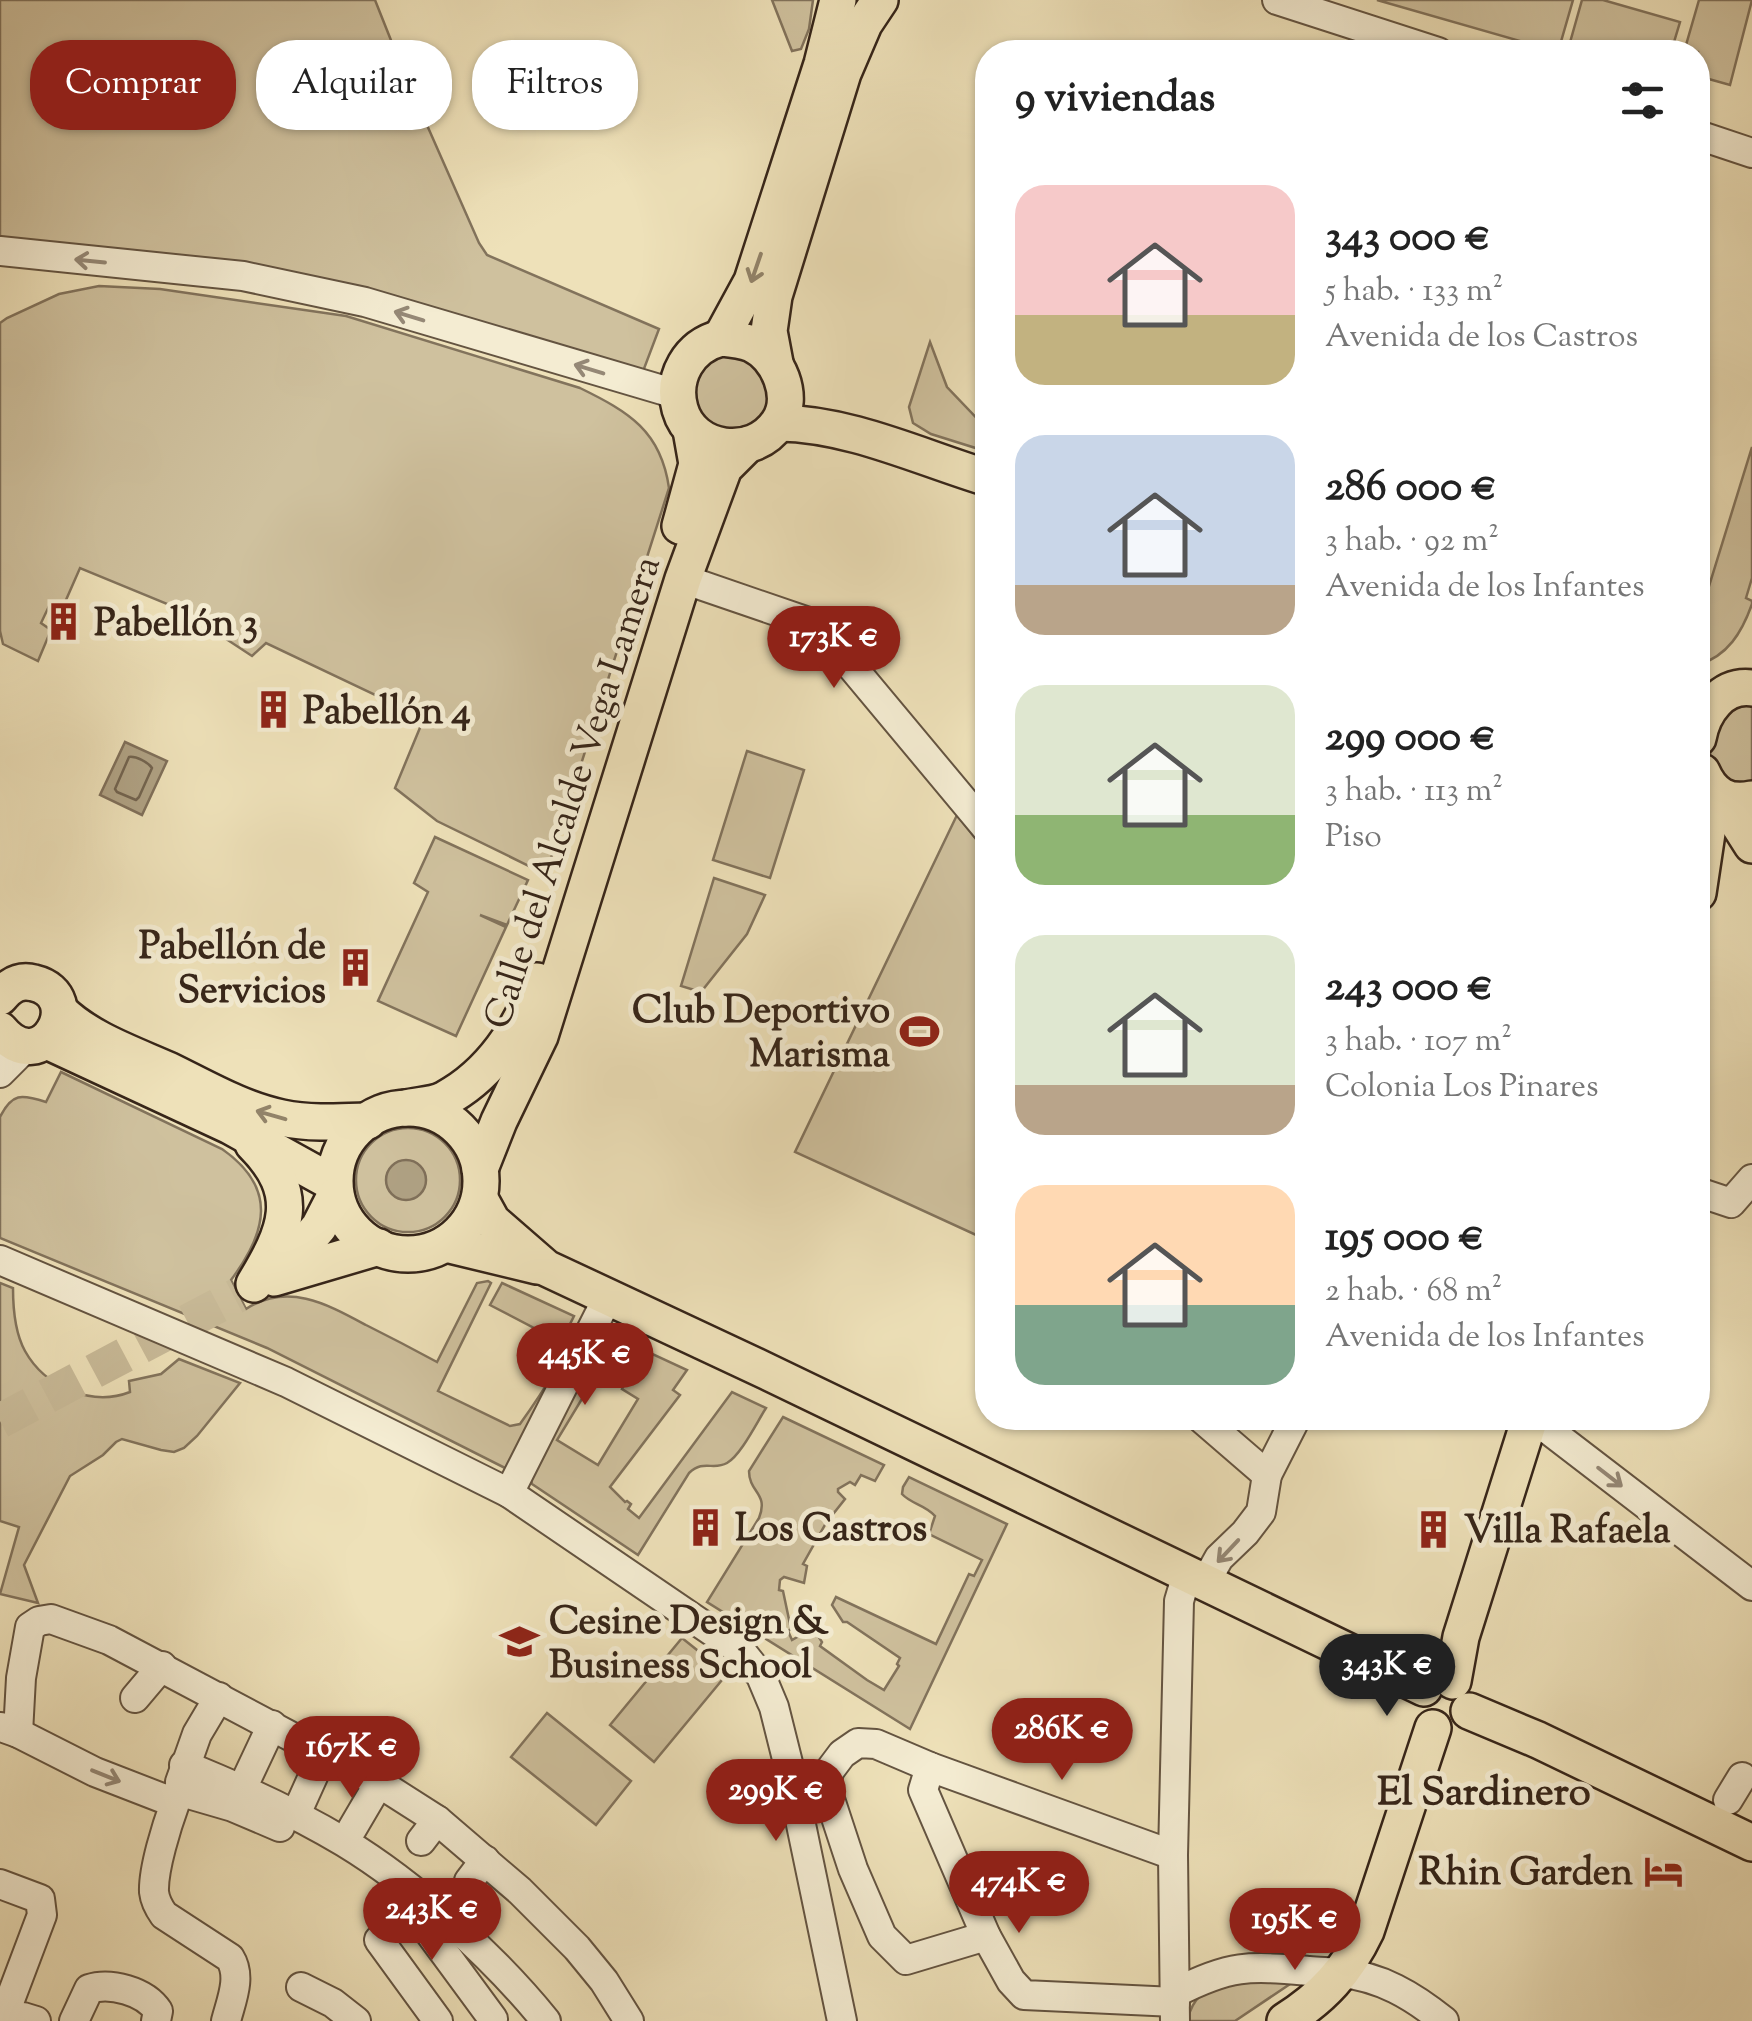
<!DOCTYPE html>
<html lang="es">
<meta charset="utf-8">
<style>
:root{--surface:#fff;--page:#f6f6f6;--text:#222;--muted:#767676;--accent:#8f2418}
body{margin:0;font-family:"Sorts Mill Goudy",serif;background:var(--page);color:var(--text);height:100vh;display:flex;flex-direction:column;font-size:38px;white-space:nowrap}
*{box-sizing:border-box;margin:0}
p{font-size:32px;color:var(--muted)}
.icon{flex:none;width:55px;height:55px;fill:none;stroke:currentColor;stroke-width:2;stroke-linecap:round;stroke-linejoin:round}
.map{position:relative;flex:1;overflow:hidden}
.drawer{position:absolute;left:975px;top:40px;width:735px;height:1390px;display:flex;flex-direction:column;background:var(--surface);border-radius:40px;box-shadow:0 2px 8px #0004}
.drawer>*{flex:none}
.hud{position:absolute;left:30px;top:40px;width:795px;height:90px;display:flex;gap:20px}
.price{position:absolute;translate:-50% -85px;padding:0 22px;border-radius:35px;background:var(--accent);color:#fff;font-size:32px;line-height:65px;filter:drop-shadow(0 2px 5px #0008)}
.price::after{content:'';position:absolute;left:50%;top:60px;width:30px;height:22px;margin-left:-15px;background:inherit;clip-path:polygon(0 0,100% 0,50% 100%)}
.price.active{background:#222;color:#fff}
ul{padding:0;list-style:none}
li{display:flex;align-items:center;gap:30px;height:250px;padding:0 40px}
li span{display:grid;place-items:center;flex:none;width:280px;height:200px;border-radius:30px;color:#555}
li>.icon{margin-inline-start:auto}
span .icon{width:120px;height:120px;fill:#fffc;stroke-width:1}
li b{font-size:42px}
h2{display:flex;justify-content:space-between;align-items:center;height:120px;padding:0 40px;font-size:42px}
.tag{padding:0 35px;border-radius:40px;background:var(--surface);box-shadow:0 2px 8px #0004;font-size:35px;line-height:90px}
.tag.active{background:var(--accent);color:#fff}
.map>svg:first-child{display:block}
.green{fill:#cfc19e;stroke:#82735c;stroke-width:2.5}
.water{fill:#afa183;stroke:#7f6f59;stroke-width:2.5}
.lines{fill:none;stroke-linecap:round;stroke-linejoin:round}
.shore{stroke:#72634e;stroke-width:2.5}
.major-tunnel{stroke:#c9bb99;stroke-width:35;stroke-dasharray:35 18;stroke-linecap:butt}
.minor-casing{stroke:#645441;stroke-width:32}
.major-casing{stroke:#362519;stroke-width:40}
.minor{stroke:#f4ecd2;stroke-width:28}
.major{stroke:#eee1b9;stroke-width:35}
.oneway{stroke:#958876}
.oneway2{stroke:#928369}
.labels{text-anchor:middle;stroke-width:10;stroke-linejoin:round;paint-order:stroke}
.poi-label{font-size:38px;font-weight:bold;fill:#362519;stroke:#f4ecd2;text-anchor:start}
.street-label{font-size:38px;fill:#362519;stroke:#f4ecd2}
.neighbourhood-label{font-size:40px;font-weight:bold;fill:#362519;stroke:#f4ecd2}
</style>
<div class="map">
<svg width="1752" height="2021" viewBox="0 0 1752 2021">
<rect width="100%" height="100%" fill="#eee1b9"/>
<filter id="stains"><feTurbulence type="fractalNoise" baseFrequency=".002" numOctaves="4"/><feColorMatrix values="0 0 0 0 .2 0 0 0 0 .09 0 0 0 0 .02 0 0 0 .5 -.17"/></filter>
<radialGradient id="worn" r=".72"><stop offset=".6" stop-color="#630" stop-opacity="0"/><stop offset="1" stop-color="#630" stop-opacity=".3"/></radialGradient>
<!-- green -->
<g class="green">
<polygon points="0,0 375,0 404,73 479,243 487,255 659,329 642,374 376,292 0,245"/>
<polygon points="772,0 813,0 809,29 801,49 792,51"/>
<polygon points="1377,0 1573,0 1558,52"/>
<polygon points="1582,0 1603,0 1680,22 1671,52 1593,52 1569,46"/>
<polygon points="1699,0 1752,0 1730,85 1698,76 1698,52 1684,52"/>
<path d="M99,286L160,289L346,316L580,388C629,412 661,431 669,488L547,871L531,867L437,821L395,788L424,718L266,643L252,656L182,610L80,568L62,609L50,604L41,623L51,630L38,661L3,644L0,631V323L7,318L59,294Z"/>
<polygon points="930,342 947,387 987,429 987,446 982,450 931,434 913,423 909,407"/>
<circle cx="731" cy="393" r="38"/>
<path d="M1752,447V578L1746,598L1752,601V604C1742,632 1728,656 1698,665V613L1701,612Z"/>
<path d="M1752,702V781L1738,785C1733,783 1728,781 1723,778C1693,754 1721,708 1752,702Z"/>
<polygon points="747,751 804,770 770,878 713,860"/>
<polygon points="957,815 987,853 987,1240 795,1152"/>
<polygon points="435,837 528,880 507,925 480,915 506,927 456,1036 378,1001 428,892 414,883"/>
<polygon points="714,878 765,895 747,934 701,992 681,986"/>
<path d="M61,1072L222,1149C278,1188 267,1232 231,1280L246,1309C288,1282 327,1304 366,1325C390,1337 413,1349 437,1362L477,1283L488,1281L491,1283L438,1391L510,1426L520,1424C545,1389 564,1359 581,1319L588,1322L511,1471L267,1348L0,1238V1117C12,1093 21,1094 46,1102Z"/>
<circle cx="408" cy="1180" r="52"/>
<path d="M0,1283L13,1288C13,1308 15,1333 25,1351C45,1387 92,1407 130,1392L129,1381L161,1374L179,1359L240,1383L197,1436L184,1448L174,1452L161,1450L122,1439L116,1442L103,1455L70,1476L24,1565L38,1603L0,1594L19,1527L0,1521Z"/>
<polygon points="502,1283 574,1316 561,1342 490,1305"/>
<path d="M604,1330L633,1344L612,1382L597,1374L557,1440L598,1465L638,1399L622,1389L644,1350L687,1370L673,1390L680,1395L610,1487L625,1502L627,1501L631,1504L628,1509L639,1518L732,1392L766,1408C757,1422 741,1455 727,1463C713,1471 704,1459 689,1473L638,1555L532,1484L530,1476Z"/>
<path d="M783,1417L884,1465L875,1481L861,1475L855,1485L850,1482L838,1489V1492L845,1499L826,1523L803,1564L807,1566L804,1583L784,1577L780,1580L779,1590L783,1591L791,1629L788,1631L792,1640L813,1628L822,1642L820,1646L867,1680L884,1690L899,1666L897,1664L900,1658L847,1622H843L832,1605L836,1597L936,1644L969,1574L974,1576L982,1560L929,1534L935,1516C926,1505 911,1504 902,1494L903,1487L909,1477L1007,1524L910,1729L707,1602L759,1518C769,1493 749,1493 749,1471Z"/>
<polygon points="682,1638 727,1674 654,1762 610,1725"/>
<polygon points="547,1713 631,1781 596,1825 511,1757"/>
<path d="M1238,1979L1293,1982L1235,2021H1187C1195,1989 1210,1991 1238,1979Z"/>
</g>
<!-- water -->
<g class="water">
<polygon points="125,742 167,761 142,815 100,795"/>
<circle cx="406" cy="1180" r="20"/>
</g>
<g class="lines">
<!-- shore -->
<path class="shore" d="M129,757C136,756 148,762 152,768L139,797L136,800L117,792L115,789Z"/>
<!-- major-tunnel -->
<polyline class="major-tunnel" points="0,1421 238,1295"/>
<defs>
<g id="minor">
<polyline points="1277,0 1438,52"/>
<polyline points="1698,135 1752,153"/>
<polyline points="0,251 243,276 365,302 676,394"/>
<polyline points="683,579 817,625 988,830"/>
<polyline points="0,1073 27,1046"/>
<polyline points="1698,1192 1731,1203 1752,1179"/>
<polyline points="0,1260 286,1382 509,1493 741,1651 761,1676 774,1707 789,1767 842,2021"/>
<polyline points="1201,1418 1267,1475"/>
<polyline points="1533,1418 1752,1586"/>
<polyline points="509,1493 608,1297"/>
<polyline points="1205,1583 1219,1558 1245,1533 1261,1512 1267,1475 1296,1418"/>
<polyline points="135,1698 162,1666"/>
<path d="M1,1727L18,1733L95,1772L175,1803C167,1825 153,1869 154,1892C155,1901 159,1908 164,1915L230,1958C242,1977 231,2001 226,2021"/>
<polyline points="18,1733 21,1678 30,1627 39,1621 51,1619 109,1640 379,1783 437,1820 520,1891 577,1948 604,1981 629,2021"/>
<path d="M184,1765C239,1787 294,1812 344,1842C415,1885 494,1957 546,2021"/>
<polyline points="930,1767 923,1790 986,1936 1011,1981 1024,1995 1175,2002"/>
<polyline points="248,1776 272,1725"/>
<polyline points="180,1782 197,1734 219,1697"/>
<polyline points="178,1791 233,1807 280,1827"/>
<polyline points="1728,1800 1742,1777"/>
<polyline points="301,1803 324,1752"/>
<polyline points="352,1829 379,1783"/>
<polyline points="421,1841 437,1820"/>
<polyline points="469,1881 485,1860"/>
<polyline points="0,1884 40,1899 42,1915 2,2021"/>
<polyline points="429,1932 493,2019"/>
<polyline points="986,1936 906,1960 882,1936 853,1869 825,1784 830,1770 842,1754 858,1743 876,1744 930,1767 1173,1855"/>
<polyline points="379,1940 438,2021"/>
<polyline points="301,1987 333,2003 356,2021"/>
<path d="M1175,1993C1231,1964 1249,1966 1309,1971C1320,1972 1330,1972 1340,1973C1380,1976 1413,1996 1444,2021"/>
<polyline points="17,2021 23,2017 36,2021"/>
<path d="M74,2021L89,1989C110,1982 145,1991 158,2011L156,2021"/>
<polyline points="1175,2021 1173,1855 1179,1601 1187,1574"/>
</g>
<g id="major">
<polyline points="721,338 752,281 822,64 838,0"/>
<path d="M721,338C731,339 742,340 752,344C778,356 796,397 778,423C753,460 692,452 680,409C671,377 689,346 721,338Z"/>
<polyline points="775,363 769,331 774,296 843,73 864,24 880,0"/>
<path d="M779,423C851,424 919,457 988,478"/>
<polyline points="680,526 697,464 691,430"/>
<path d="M1698,738C1703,711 1722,684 1752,688"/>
<path d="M1702,772C1712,795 1728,804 1752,799"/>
<polyline points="1737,802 1738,823 1752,845"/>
<polyline points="1698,893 1710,813 1708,786"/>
<path d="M0,997C9,986 19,979 34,983C89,996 43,1082 0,1030"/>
<path d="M60,1011C88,1039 132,1054 168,1070C205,1088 242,1110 282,1118C310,1124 340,1122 368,1121"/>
<polyline points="47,1041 230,1126 333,1183"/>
<path d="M406,1108C419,1105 434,1105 445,1099C490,1075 522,1028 537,981"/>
<circle cx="408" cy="1181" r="73"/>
<path d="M253,1144C303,1194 286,1231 254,1284"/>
<polyline points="480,1169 499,1121 540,1036 683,579 724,468 747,445"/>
<polyline points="481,1201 492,1221 546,1268 768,1372 1424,1688"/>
<polyline points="446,1244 537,1266"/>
<polyline points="268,1273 303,1246 319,1227 335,1196"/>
<polyline points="274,1278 379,1247"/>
<polyline points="1453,1681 1461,1637 1530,1418"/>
<polyline points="1469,1711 1538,1740 1752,1843"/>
<path d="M1285,2021C1323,1997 1347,1971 1366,1931L1433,1728"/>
</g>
</defs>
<!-- minor casing -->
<use href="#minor" class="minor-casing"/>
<!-- major casing -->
<use href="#major" class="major-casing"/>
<!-- minor -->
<use href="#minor" class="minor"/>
<!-- major -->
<use href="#major" class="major"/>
</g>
<!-- one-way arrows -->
<defs><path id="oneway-shaft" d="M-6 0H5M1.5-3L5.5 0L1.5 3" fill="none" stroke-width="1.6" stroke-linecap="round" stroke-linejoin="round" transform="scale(2.5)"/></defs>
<g class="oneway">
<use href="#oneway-shaft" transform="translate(90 261) rotate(-174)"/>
<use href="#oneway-shaft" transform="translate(409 316) rotate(-163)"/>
<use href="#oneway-shaft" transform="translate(589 369) rotate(-163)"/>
<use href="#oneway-shaft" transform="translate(1610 1477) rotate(38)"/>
<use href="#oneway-shaft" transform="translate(1228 1551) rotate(133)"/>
<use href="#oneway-shaft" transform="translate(106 1776) rotate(22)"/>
</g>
<g class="oneway2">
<use href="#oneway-shaft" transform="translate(756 268) rotate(109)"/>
<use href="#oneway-shaft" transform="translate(271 1115) rotate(-164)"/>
</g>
<!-- icons -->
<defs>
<symbol id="building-bare" viewBox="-9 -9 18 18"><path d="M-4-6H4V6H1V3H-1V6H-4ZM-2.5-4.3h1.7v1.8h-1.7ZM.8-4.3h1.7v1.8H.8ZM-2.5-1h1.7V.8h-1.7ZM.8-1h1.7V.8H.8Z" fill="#8f2418" stroke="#f4ecd2" stroke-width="2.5" paint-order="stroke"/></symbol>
<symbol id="stadium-bare" viewBox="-9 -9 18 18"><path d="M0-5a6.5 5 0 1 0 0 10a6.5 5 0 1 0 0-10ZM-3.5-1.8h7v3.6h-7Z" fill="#8f2418" stroke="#f4ecd2" stroke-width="2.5" paint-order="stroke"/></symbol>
<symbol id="university-bare" viewBox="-9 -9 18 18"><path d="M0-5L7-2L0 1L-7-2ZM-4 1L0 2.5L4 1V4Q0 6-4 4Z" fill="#8f2418" stroke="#f4ecd2" stroke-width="2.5" paint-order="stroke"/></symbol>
<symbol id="hotel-bare" viewBox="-9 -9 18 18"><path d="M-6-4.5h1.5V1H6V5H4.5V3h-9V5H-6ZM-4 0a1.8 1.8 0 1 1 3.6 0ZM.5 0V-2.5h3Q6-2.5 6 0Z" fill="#8f2418" stroke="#f4ecd2" stroke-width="2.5" paint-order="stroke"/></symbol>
</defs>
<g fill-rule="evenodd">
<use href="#building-bare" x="36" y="594" width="55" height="55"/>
<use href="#building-bare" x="246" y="682" width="55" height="55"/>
<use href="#building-bare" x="328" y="940" width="55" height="55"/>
<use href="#stadium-bare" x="892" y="1004" width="55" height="55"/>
<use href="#building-bare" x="678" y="1500" width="55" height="55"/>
<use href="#building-bare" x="1406" y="1502" width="55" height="55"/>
<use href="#university-bare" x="492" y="1614" width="55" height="55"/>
<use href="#hotel-bare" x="1636" y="1844" width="55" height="55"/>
</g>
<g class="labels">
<!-- poi labels -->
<g class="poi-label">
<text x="94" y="635">Pabellón 3</text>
<text x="303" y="723">Pabellón 4</text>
<text x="326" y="958" text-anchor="end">Pabellón de<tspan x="326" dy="44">Servicios</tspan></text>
<text x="890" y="1022" text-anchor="end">Club Deportivo<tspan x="890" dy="44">Marisma</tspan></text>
<text x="735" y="1540">Los Castros</text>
<text x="1464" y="1542">Villa Rafaela</text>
<text x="549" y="1633">Cesine Design &amp;<tspan x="549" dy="44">Business School</tspan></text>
<text x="1633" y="1884" text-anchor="end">Rhin Garden</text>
</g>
<!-- street labels -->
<g class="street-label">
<text transform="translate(571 792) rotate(-72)" y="13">Calle del Alcalde Vega Lamera</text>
</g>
<!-- neighbourhood labels -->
<g class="neighbourhood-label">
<text x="1484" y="1804">El Sardinero</text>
</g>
</g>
<rect width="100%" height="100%" filter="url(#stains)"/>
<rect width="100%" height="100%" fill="url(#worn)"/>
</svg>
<b class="price" style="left:834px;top:691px">173K €</b>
<b class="price" style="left:585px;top:1408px">445K €</b>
<b class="price active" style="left:1387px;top:1719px">343K €</b>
<b class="price" style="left:1062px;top:1783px">286K €</b>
<b class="price" style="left:352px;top:1801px">167K €</b>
<b class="price" style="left:776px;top:1844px">299K €</b>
<b class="price" style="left:1019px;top:1936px">474K €</b>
<b class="price" style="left:432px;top:1963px">243K €</b>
<b class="price" style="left:1295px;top:1973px">195K €</b>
<div class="hud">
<a class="tag active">Comprar</a>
<a class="tag">Alquilar</a>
<a class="tag">Filtros</a>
</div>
<section class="drawer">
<h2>9 viviendas<svg class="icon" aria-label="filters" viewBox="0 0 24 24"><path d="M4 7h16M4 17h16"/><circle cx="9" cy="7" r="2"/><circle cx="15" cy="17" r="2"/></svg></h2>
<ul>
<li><span style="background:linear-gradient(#f6c9c9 65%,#c2b280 0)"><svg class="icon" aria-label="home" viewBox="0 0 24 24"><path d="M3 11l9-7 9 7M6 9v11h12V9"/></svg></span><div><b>343 000 €</b><p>5 hab. · 133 m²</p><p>Avenida de los Castros</p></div></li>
<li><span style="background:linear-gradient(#c9d6e8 75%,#b9a48a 0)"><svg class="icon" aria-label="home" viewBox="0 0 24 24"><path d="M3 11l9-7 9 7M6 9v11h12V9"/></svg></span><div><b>286 000 €</b><p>3 hab. · 92 m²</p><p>Avenida de los Infantes</p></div></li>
<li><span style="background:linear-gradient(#dfe7d0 65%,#8fb573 0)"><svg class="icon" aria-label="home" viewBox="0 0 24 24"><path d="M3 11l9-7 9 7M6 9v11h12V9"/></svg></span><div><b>299 000 €</b><p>3 hab. · 113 m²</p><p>Piso</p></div></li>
<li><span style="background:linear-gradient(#dfe7d0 75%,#b9a48a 0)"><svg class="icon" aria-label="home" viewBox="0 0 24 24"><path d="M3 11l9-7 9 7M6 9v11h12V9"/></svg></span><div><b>243 000 €</b><p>3 hab. · 107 m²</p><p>Colonia Los Pinares</p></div></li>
<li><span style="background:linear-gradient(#ffd9b3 60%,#7fa58c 0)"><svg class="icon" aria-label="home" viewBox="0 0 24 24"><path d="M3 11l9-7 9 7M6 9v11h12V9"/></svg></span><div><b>195 000 €</b><p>2 hab. · 68 m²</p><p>Avenida de los Infantes</p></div></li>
</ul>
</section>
</div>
